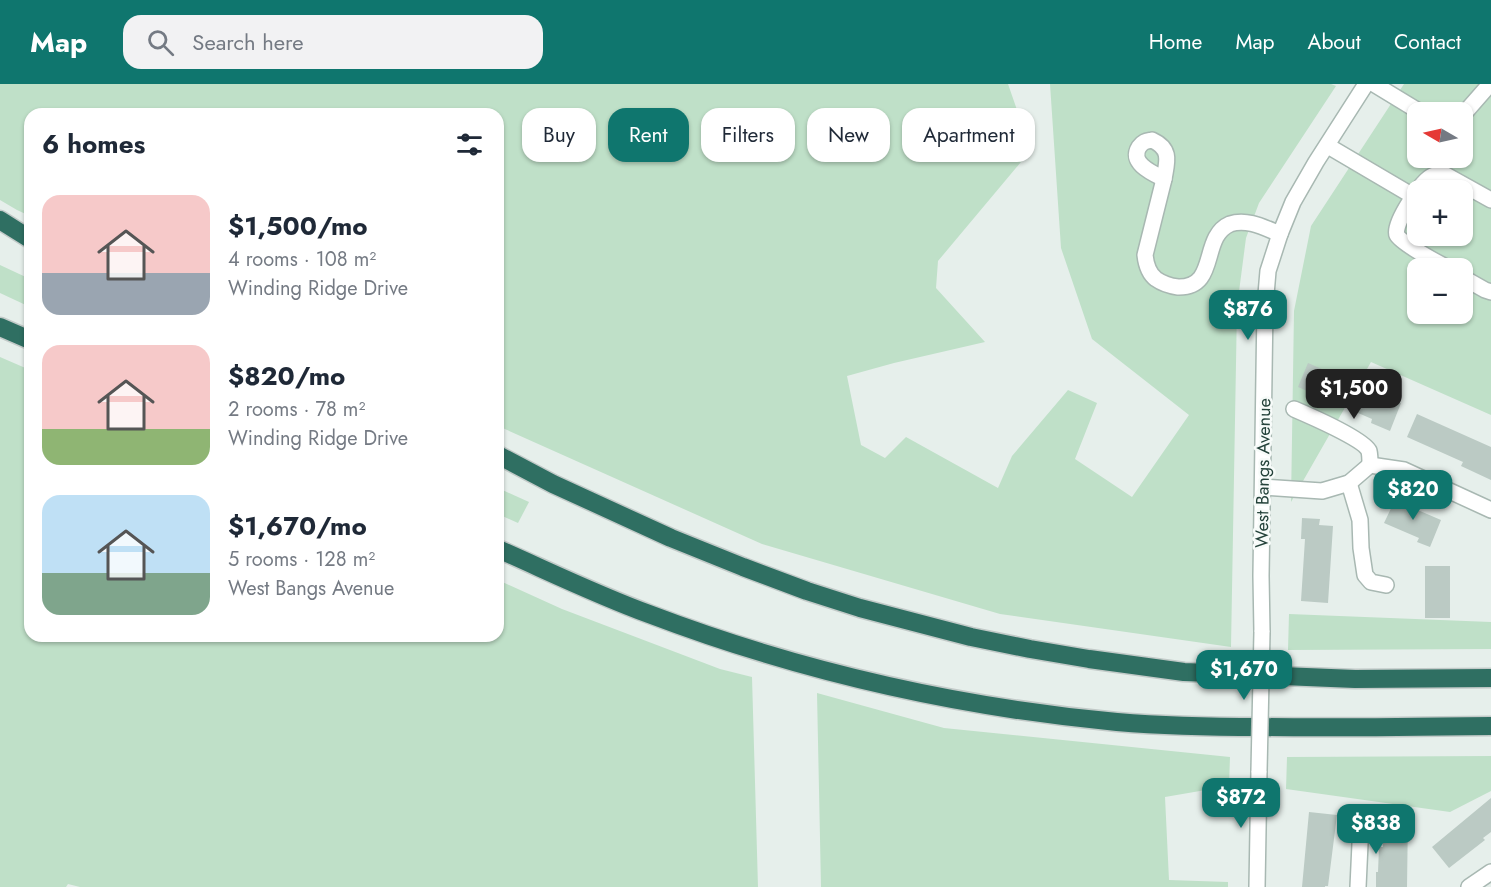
<!DOCTYPE html>
<meta charset="utf-8">
<style>
:root{--surface:#fff;--page:#f2f2f3;--text:#1f2937;--muted:#747a83;--accent:#0f766e}
body{margin:0;font-family:Jost,sans-serif;background:var(--page);color:var(--text);height:100vh;display:flex;flex-direction:column;font-size:22px;white-space:nowrap}
*{box-sizing:border-box;margin:0}
p{font-size:20px;color:var(--muted)}
.icon{flex:none;width:33px;height:33px;fill:none;stroke:currentColor;stroke-width:2;stroke-linecap:round;stroke-linejoin:round}
.map{position:relative;flex:1;overflow:hidden}
.panel{position:absolute;left:24px;top:24px;width:480px;height:534px;display:flex;flex-direction:column;background:var(--surface);border-radius:18px;box-shadow:0 2px 4px #0004}
.panel>*{flex:none}
.banner{position:absolute;left:522px;top:24px;width:570px;height:54px;display:flex;gap:12px}
.needle{width:39px;rotate:279deg}
.controls{position:absolute;left:1407px;top:18px;display:grid;gap:12px}
.controls a{display:grid;place-items:center;width:66px;height:66px;border-radius:12px;background:var(--surface);box-shadow:0 2px 4px #0004;font-size:30px}
.price{position:absolute;translate:-50% -51px;padding:0 14px;border-radius:12px;background:var(--accent);color:#fff;font-size:20px;line-height:39px;filter:drop-shadow(0 2px 3px #0008)}
.price::after{content:'';position:absolute;left:50%;top:36px;width:18px;height:14px;margin-left:-9px;background:inherit;clip-path:polygon(0 0,100% 0,50% 100%)}
.price.active{background:#222;color:#fff}
ul{padding:0;list-style:none}
li{display:flex;align-items:center;gap:18px;height:150px;padding:0 18px}
li span{display:grid;place-items:center;flex:none;width:168px;height:120px;border-radius:18px;color:#555}
li>.icon{margin-inline-start:auto}
span .icon{width:72px;height:72px;fill:#fffc;stroke-width:1}
li b{font-size:26px}
h2{display:flex;justify-content:space-between;align-items:center;height:72px;padding:0 18px;font-size:26px}
.tag{padding:0 21px;border-radius:18px;background:var(--surface);box-shadow:0 2px 4px #0004;font-size:21px;line-height:54px}
.tag.active{background:var(--accent);color:#fff}
header{display:flex;align-items:center;gap:36px;box-sizing:border-box;height:84px;padding:0 30px;background:var(--accent);color:#fff}
header strong{font-size:28px}
nav{display:flex;gap:33px;margin-inline-start:auto;font-size:21px}
.search{width:420px;height:54px;background:var(--page);display:flex;align-items:center;gap:15px;box-sizing:border-box;padding:0 21px;border-radius:18px;color:var(--muted);font-size:22px}
.map>svg:first-child{display:block}
.green{fill:#bfe0c8;fill-rule:evenodd}
.building{fill:#bbcac4}
.lines{fill:none;stroke-linecap:round;stroke-linejoin:round}
.minor-casing{stroke:#a8b8b2;stroke-width:18}
.highway-casing{stroke:#c2cac8;stroke-width:21}
.minor{stroke:#fff;stroke-width:15}
.highway{stroke:#2f6f62;stroke-width:18}
.minor-bridge-casing{stroke:#a8b8b2;stroke-width:18;stroke-linecap:butt}
.minor-bridge{stroke:#fff;stroke-width:15}
.labels{text-anchor:middle;stroke-width:5;stroke-linejoin:round;paint-order:stroke}
.street-label{font-size:18px;fill:#24423a;stroke:#f7fbf9}
</style>
<header>
<strong>Map</strong>
<div class="search"><svg class="icon" aria-label="search" viewBox="0 0 24 24"><circle cx="10" cy="10" r="6"/><path d="M15 15l6 6"/></svg>Search here</div>
<nav><a>Home</a><a>Map</a><a>About</a><a>Contact</a></nav>
</header>
<div class="map">
<svg width="1491" height="803" viewBox="0 0 1491 803">
<rect width="100%" height="100%" fill="#e6efeb"/>
<!-- green -->
<g class="green">
<polygon points="0,0 1008,0 1031,66 938,177 936,204 985,258 894,279 847,292 861,361 885,374 906,353 998,404 1012,372 1068,306 1097,319 1075,375 1132,413 1189,331 1092,255 1061,164 1050,0 1331,0 1336,2 1259,119 1246,154 1237,223 1231,563 1000,530 762,460 498,342 498,30 30,30 30,132 17,126 0,116"/>
<path d="M1404,0H1491V331L1371,278L1291,418L1294,227L1311,142ZM1418,28H1462V74H1418ZM1418,106H1462V152H1418ZM1418,184H1462V230H1418Z"/>
<polygon points="0,181 30,195 30,223 0,209"/>
<polygon points="0,273 30,286 30,552 498,552 498,496 562,525 720,585 752,593 758,803 80,803 68,800 66,803 0,803"/>
<polygon points="498,404 529,418 518,439 498,430"/>
<polygon points="1289,530 1491,538 1491,565 1288,566"/>
<polygon points="817,609 944,644 1230,673 1229,702 1165,713 1169,796 1228,798 1228,803 821,803"/>
<polygon points="1491,672 1491,707 1450,728 1286,705 1287,673"/>
</g>
<!-- building -->
<g class="building">
<polygon points="1308,279 1401,319 1390,347 1371,339 1372,335 1298,303"/>
<polygon points="1417,330 1491,363 1491,396 1461,382 1463,378 1407,353"/>
<polygon points="1397,412 1415,420 1413,424 1441,436 1430,463 1417,458 1419,454 1384,439"/>
<polygon points="1302,434 1320,435 1319,441 1333,442 1328,519 1301,517 1305,455 1301,455"/>
<rect x="1425" y="482" width="25" height="52"/>
<polygon points="1491,714 1491,748 1483,754 1485,756 1449,784 1432,763"/>
<polygon points="1309,728 1337,731 1328,802 1325,802 1325,803 1302,803"/>
<polygon points="1388,730 1408,731 1407,803 1376,803 1376,788 1378,788 1379,763 1383,763 1383,737 1388,737"/>
</g>
<g class="lines">
<defs>
<g id="minor">
<polyline points="1374,0 1420,28"/>
<polyline points="1462,32 1490,0"/>
<path d="M1152,56C1172,65 1167,78 1164,95C1152,89 1129,79 1139,63C1143,57 1147,57 1152,56Z"/>
<polyline points="1328,62 1413,112"/>
<path d="M1164,95L1145,171C1146,180 1148,189 1156,195C1163,200 1170,202 1178,203C1219,204 1200,153 1230,140C1247,134 1265,144 1280,150"/>
<path d="M1448,184C1438,179 1401,159 1397,151C1392,141 1422,96 1432,92C1436,90 1441,90 1446,91L1491,116"/>
<polyline points="1462,193 1485,206 1491,208"/>
<path d="M1294,325C1308,331 1364,355 1369,367C1370,371 1370,377 1370,381"/>
<polyline points="1349,399 1360,436 1361,464 1365,491 1371,498 1386,501"/>
<polyline points="1263,403 1322,407 1349,399 1370,381 1404,386 1491,426"/>
<polyline points="1262,548 1261,492 1265,222 1268,187 1280,150 1293,118 1316,78 1366,0"/>
<polyline points="1257,803 1259,687"/>
<polyline points="1358,803 1361,738"/>
<polyline points="1469,803 1491,788"/>
</g>
<g id="highway">
<polyline points="0,136 30,155"/>
<polyline points="0,243 30,256"/>
<polyline points="498,371 553,400 671,454 743,483 807,507 860,524 971,553 1030,565 1089,575 1184,588 1355,595 1491,594"/>
<path d="M498,465C548,487 597,511 649,530C799,587 957,623 1117,638C1165,642 1212,643 1260,643C1337,644 1414,643 1491,642"/>
</g>
</defs>
<!-- minor casing -->
<use href="#minor" class="minor-casing"/>
<!-- highway casing -->
<use href="#highway" class="highway-casing"/>
<!-- minor -->
<use href="#minor" class="minor"/>
<!-- highway -->
<use href="#highway" class="highway"/>
<defs>
<polyline id="minor-bridge" points="1259,687 1262,548"/>
</defs>
<!-- minor-bridge casing -->
<use href="#minor-bridge" class="minor-bridge-casing"/>
<!-- minor-bridge -->
<use href="#minor-bridge" class="minor-bridge"/>
</g>
<g class="labels">
<!-- street labels -->
<g class="street-label">
<text transform="translate(1263 389) rotate(-89)" y="6">West Bangs Avenue</text>
</g>
</g>
</svg>
<div class="controls">
<a><svg class="needle" viewBox="-14 -14 28 28"><path d="M0-13l5 13h-10z" fill="#e53935"/><path d="M0 13l5-13h-10z" fill="#747a83"/></svg></a>
<a>+</a>
<a>−</a>
</div>
<b class="price" style="left:1248px;top:257px">$876</b>
<b class="price active" style="left:1354px;top:336px">$1,500</b>
<b class="price" style="left:1413px;top:437px">$820</b>
<b class="price" style="left:1244px;top:617px">$1,670</b>
<b class="price" style="left:1241px;top:745px">$872</b>
<b class="price" style="left:1376px;top:771px">$838</b>
<div class="banner">
<a class="tag">Buy</a>
<a class="tag active">Rent</a>
<a class="tag">Filters</a>
<a class="tag">New</a>
<a class="tag">Apartment</a>
</div>
<section class="panel">
<h2>6 homes<svg class="icon" aria-label="filters" viewBox="0 0 24 24"><path d="M4 7h16M4 17h16"/><circle cx="9" cy="7" r="2"/><circle cx="15" cy="17" r="2"/></svg></h2>
<ul>
<li><span style="background:linear-gradient(#f6c9c9 65%,#9aa5b1 0)"><svg class="icon" aria-label="home" viewBox="0 0 24 24"><path d="M3 11l9-7 9 7M6 9v11h12V9"/></svg></span><div><b>$1,500/mo</b><p>4 rooms · 108 m²</p><p>Winding Ridge Drive</p></div></li>
<li><span style="background:linear-gradient(#f6c9c9 70%,#8fb573 0)"><svg class="icon" aria-label="home" viewBox="0 0 24 24"><path d="M3 11l9-7 9 7M6 9v11h12V9"/></svg></span><div><b>$820/mo</b><p>2 rooms · 78 m²</p><p>Winding Ridge Drive</p></div></li>
<li><span style="background:linear-gradient(#bfe0f5 65%,#7fa58c 0)"><svg class="icon" aria-label="home" viewBox="0 0 24 24"><path d="M3 11l9-7 9 7M6 9v11h12V9"/></svg></span><div><b>$1,670/mo</b><p>5 rooms · 128 m²</p><p>West Bangs Avenue</p></div></li>
</ul>
</section>
</div>
